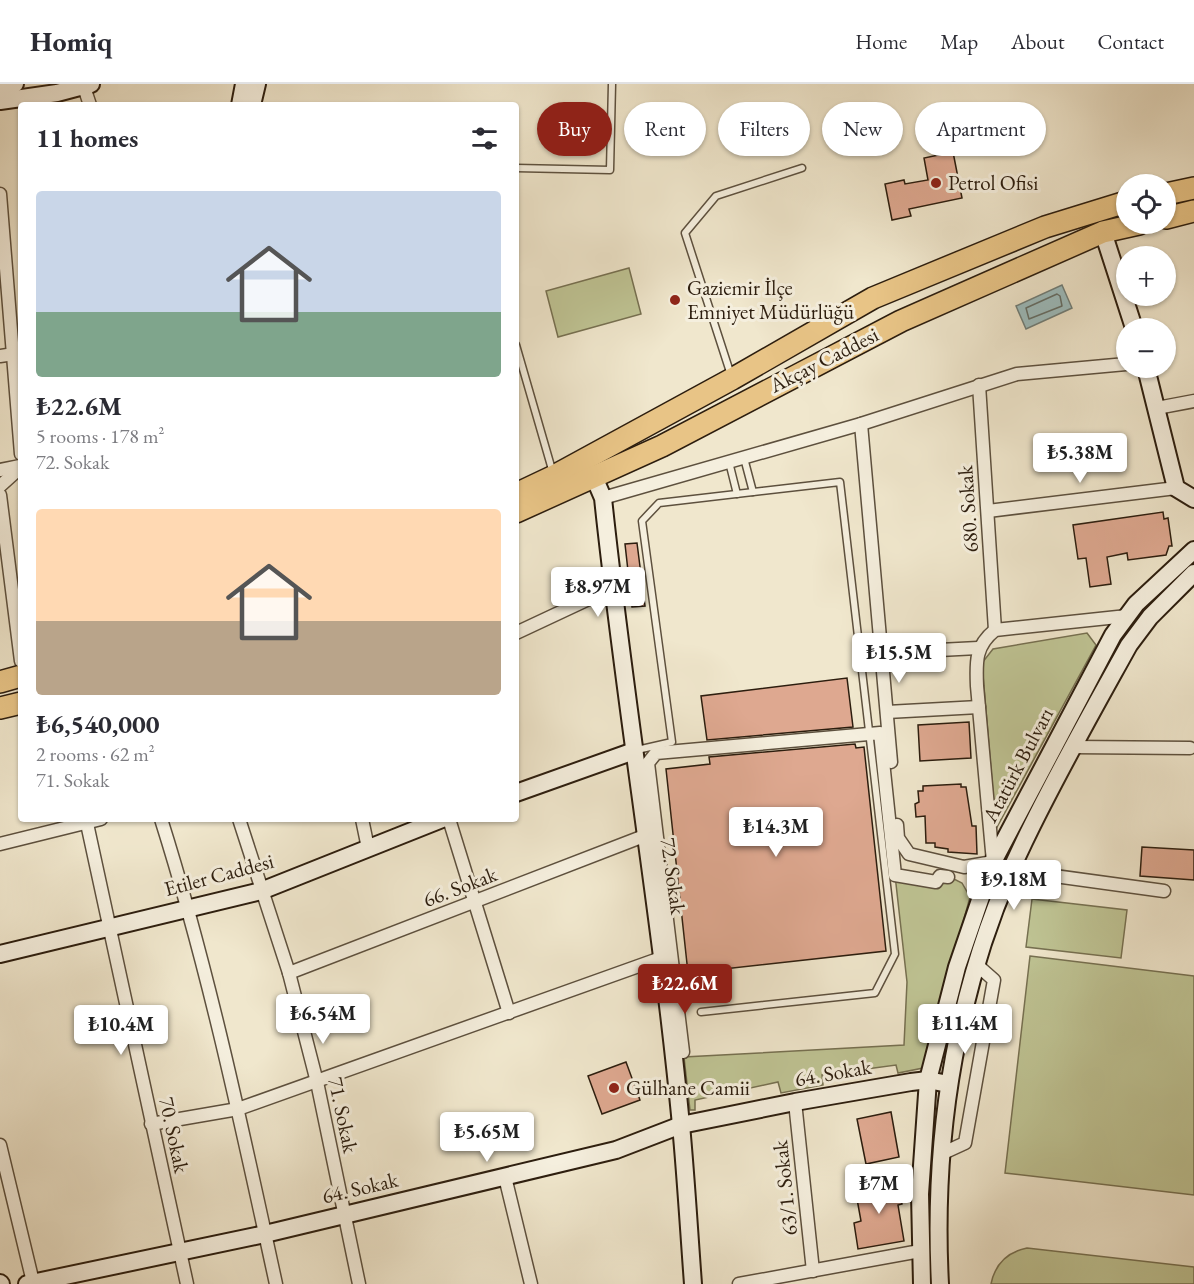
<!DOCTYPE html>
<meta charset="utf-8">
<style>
:root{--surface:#fff;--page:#f2f2f3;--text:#2b2b33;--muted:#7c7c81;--line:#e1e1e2;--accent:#8f2418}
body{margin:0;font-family:"EB Garamond",serif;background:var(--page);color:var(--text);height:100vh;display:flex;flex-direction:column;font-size:22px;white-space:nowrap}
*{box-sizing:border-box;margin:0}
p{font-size:20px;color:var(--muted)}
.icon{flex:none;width:33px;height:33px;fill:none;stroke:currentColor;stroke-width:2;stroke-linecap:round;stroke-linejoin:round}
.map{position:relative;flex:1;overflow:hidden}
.side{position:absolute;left:18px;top:18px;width:501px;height:720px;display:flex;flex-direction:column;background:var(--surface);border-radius:6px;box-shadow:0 2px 4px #0004}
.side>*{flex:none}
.guide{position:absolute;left:537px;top:18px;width:567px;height:54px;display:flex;gap:12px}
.tools{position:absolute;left:1116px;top:90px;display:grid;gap:12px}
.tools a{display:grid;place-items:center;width:60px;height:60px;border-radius:50%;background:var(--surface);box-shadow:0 2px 4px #0004;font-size:30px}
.price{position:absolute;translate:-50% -51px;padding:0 14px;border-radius:6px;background:#fff;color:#222;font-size:20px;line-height:39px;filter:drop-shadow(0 2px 3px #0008)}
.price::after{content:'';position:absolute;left:50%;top:36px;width:18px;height:14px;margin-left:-9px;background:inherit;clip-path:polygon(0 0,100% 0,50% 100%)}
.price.on{background:var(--accent);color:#fff}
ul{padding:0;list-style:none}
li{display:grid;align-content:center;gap:12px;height:318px;padding:0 18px}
li span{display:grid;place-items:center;height:186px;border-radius:6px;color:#555}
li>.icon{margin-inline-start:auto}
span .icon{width:108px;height:108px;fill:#fffc;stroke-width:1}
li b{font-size:26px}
h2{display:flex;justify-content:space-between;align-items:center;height:72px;padding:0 18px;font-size:26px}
.pill{padding:0 21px;border-radius:27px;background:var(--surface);box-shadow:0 2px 4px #0004;font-size:21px;line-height:54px}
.pill.on{background:var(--accent);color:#fff}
header{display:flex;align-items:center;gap:36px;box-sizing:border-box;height:84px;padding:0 30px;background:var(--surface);border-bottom:2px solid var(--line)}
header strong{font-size:28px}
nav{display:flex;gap:33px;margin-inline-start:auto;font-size:21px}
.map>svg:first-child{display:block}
.green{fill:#bfc494;stroke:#767051;stroke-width:1.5}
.water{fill:#9dbec0;stroke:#707e79;stroke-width:1.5}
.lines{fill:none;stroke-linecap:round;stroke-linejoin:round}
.shore{stroke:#646e67;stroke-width:1.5}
.building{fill:#dea890;stroke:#2c1d0e;stroke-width:1.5}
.lane-casing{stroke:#5d503e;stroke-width:9}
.street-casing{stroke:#5d503e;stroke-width:15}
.secondary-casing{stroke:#2c1d0e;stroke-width:20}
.highway-casing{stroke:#2c1d0e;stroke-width:24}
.lane{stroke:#f5efde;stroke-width:6}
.street{stroke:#f5efde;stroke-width:12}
.secondary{stroke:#f5efde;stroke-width:16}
.highway{stroke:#e8c486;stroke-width:21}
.poi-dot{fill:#8f2418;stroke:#f5efde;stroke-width:2}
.labels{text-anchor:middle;stroke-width:6;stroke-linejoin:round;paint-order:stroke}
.poi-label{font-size:21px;fill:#2c1d0e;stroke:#f5efde;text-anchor:start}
.street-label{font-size:21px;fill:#2c1d0e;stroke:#f5efde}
</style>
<header>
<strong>Homiq</strong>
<nav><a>Home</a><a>Map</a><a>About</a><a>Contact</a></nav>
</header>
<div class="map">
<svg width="1194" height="1200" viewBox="0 0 1194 1200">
<rect width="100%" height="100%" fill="#f0e7cd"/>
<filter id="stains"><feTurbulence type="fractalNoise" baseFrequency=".00333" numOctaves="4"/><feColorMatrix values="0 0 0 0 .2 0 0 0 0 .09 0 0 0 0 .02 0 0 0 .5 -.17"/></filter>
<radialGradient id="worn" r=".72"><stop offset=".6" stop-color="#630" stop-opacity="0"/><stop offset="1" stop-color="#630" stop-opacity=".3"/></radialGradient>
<!-- green -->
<g class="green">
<polygon points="629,184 641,230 558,253 546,207"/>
<polygon points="1087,549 1096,561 996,745 982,579 993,565"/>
<polygon points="895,791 952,794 962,799 970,813 923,984 898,989 896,981 822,991 823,1001 781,1009 778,998 695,1016 695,1026 690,1026 684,973 904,961 907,898"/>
<polygon points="1032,815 1127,826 1121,874 1026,863"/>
<polygon points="1030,872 1194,892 1194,1111 1005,1089"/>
<path d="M1027,1164L1194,1183V1200H991C995,1180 1008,1168 1027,1164Z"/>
</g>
<!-- water -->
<polygon class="water" points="1062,201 1072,224 1026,245 1016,222"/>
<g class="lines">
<!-- shore -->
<polygon class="shore" points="1057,210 1060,212 1062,222 1029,235 1026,224"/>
</g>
<!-- building -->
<g class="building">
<polygon points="953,68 962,114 909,125 911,132 892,136 885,100 904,96 905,100 928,96 924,74"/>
<polygon points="1163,428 1164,435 1168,434 1172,462 1169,462 1166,471 1128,476 1127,469 1107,473 1111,500 1090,503 1086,474 1078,475 1073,441"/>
<polygon points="637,459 645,522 632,523 625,460"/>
<polygon points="847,594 853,643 707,656 701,612"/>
<polygon points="969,638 971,674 920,677 918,641"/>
<polygon points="855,660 856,664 864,663 886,867 688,889 666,685 710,680 709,673"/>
<polygon points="961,700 961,703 966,703 972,742 976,742 977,770 948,768 948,765 935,763 935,759 926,759 925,732 916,733 915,720 919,718 918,707 923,707 923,702"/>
<polygon points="1142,763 1194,766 1194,796 1140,792"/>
<polygon points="626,978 640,1016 602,1030 588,992"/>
<polygon points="891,1028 899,1073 866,1080 857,1035"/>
<polygon points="898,1097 902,1120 898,1121 904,1157 858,1165 854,1139 861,1137 855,1104"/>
</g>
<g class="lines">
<defs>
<g id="lane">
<polyline points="516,84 610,86 612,0"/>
<polyline points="516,261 553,389"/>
<polyline points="731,291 685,149 716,112 802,84"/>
<polyline points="744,374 753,408"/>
<polyline points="729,378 737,410"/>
<polyline points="637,666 672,658 642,437 659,419 840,398 895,870 875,909 701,928"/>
</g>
<g id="street">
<polyline points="84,3 90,21"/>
<polyline points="0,110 21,370"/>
<polyline points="0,272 20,269"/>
<polyline points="979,301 995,546"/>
<polyline points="1157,324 1194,317"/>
<polyline points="861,340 891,678"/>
<polyline points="0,386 20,382"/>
<polyline points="0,402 21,383"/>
<polyline points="0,411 21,577"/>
<polyline points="603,414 861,340 1017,290 1126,280"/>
<polyline points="988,427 1176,404"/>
<polyline points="516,549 612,504"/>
<polyline points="881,569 978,564"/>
<polyline points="887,628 979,623"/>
<polyline points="1073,663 1190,664"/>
<polyline points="86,735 187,1200"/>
<path d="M161,735C209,887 242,1044 276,1200"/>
<polyline points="239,735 289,889 317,998 359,1200"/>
<polyline points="362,735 368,764"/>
<polyline points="449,735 509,929"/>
<polyline points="897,741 898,754 909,770 964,783 993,778 1011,786 1164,807"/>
<polyline points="0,760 101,735"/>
<path d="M993,778L977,602C976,578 975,562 995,546L1127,532"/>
<polyline points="289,889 644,752"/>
<polyline points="683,968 648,679 656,669 880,649 895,791 936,798 940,792 948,793"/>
<polyline points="795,1018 813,1187"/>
<polyline points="151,1040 238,1025 661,874"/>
<polyline points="0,1061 33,1198"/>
<polyline points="941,1070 965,1059 994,896 977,881"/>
<polyline points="505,1093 531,1200"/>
<polyline points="739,1200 920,1167"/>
</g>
<g id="secondary">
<polyline points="0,2 15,0"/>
<polyline points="0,17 57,9 91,0"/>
<polyline points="240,21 244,0"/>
<polyline points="252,21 257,0"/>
<polyline points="1103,148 1134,244"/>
<polyline points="1146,284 1176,404 1194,415"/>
<path d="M594,393L603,414C625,624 661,832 681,1041C686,1094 689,1147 693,1200"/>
<polyline points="516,709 634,667"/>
<polyline points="0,870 261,807 442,735"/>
<polyline points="0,1199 1,1200"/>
<polyline points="27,1200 265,1150 616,1066 681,1041 795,1018 911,998 928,996 948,1000"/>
<polyline points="922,1200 920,1110 928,996 957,883 993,778 1113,551 1136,520 1194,466"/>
<path d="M940,1200C932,1048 957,896 1024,758C1056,691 1093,626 1129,561L1150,533L1194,489"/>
</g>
<g id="highway">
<polyline points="1166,110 1194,104"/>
<polyline points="1166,134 1194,127"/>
<polyline points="516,410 554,392 732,295 873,214 1045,143 1126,118"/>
<polyline points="516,428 662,362 901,237 1103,148 1139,140"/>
<polyline points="0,598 21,592"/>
<polyline points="0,624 21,619"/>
</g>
</defs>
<!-- lane casing -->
<use href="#lane" class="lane-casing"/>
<!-- street casing -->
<use href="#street" class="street-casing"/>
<!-- secondary casing -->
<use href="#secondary" class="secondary-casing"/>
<!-- highway casing -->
<use href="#highway" class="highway-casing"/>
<!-- lane -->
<use href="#lane" class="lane"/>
<!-- street -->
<use href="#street" class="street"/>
<!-- secondary -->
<use href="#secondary" class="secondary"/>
<!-- highway -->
<use href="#highway" class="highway"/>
</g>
<!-- markers -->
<g class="poi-dot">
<circle cx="936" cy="99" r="6"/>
<circle cx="675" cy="216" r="6"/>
<circle cx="614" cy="1004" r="6"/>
</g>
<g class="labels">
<!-- poi labels -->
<g class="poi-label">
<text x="948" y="106">Petrol Ofisi</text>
<text x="687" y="211">Gaziemir İlçe<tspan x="687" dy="24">Emniyet Müdürlüğü</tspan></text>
<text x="626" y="1011">Gülhane Camii</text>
</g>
<!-- street labels -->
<g class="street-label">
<text transform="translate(824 276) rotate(-27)" y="7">Akçay Caddesi</text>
<text transform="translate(968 425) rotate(-94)" y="7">680. Sokak</text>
<text transform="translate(1018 681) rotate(-62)" y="7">Atatürk Bulvarı</text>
<text transform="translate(219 791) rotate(-15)" y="7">Etiler Caddesi</text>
<text transform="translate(673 792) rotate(82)" y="7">72. Sokak</text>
<text transform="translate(460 803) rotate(-21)" y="7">66. Sokak</text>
<text transform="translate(833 989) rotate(-10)" y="7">64. Sokak</text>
<text transform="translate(343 1031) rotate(78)" y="7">71. Sokak</text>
<text transform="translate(174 1051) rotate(78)" y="7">70. Sokak</text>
<text transform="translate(360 1104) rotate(-13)" y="7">64. Sokak</text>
<text transform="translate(785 1104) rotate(-96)" y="7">63/1. Sokak</text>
</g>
</g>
<rect width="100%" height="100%" filter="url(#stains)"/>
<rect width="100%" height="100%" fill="url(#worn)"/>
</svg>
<div class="tools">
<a><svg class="icon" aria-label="locate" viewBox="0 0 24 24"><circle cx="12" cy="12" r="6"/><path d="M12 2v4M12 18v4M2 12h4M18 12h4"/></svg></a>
<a>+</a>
<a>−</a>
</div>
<b class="price" style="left:1080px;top:400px">₺5.38M</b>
<b class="price" style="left:598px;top:534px">₺8.97M</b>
<b class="price" style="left:899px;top:600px">₺15.5M</b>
<b class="price" style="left:776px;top:774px">₺14.3M</b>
<b class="price" style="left:1014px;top:827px">₺9.18M</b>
<b class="price on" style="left:685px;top:931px">₺22.6M</b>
<b class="price" style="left:323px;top:961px">₺6.54M</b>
<b class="price" style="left:965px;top:971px">₺11.4M</b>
<b class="price" style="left:121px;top:972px">₺10.4M</b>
<b class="price" style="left:487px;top:1079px">₺5.65M</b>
<b class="price" style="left:879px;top:1131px">₺7M</b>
<div class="guide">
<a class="pill on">Buy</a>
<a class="pill">Rent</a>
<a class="pill">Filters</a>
<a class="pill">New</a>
<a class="pill">Apartment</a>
</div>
<section class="side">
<h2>11 homes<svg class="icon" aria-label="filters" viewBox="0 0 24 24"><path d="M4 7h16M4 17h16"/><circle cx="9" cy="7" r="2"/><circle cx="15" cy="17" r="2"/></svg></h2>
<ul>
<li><span style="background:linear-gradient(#c9d6e8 65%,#7fa58c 0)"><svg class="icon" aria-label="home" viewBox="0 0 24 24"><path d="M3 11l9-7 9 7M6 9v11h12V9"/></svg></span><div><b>₺22.6M</b><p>5 rooms · 178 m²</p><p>72. Sokak</p></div></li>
<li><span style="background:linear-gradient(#ffd9b3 60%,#b9a48a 0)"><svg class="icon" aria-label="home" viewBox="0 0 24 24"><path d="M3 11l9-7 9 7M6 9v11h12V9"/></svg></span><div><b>₺6,540,000</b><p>2 rooms · 62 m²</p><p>71. Sokak</p></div></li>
</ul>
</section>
</div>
